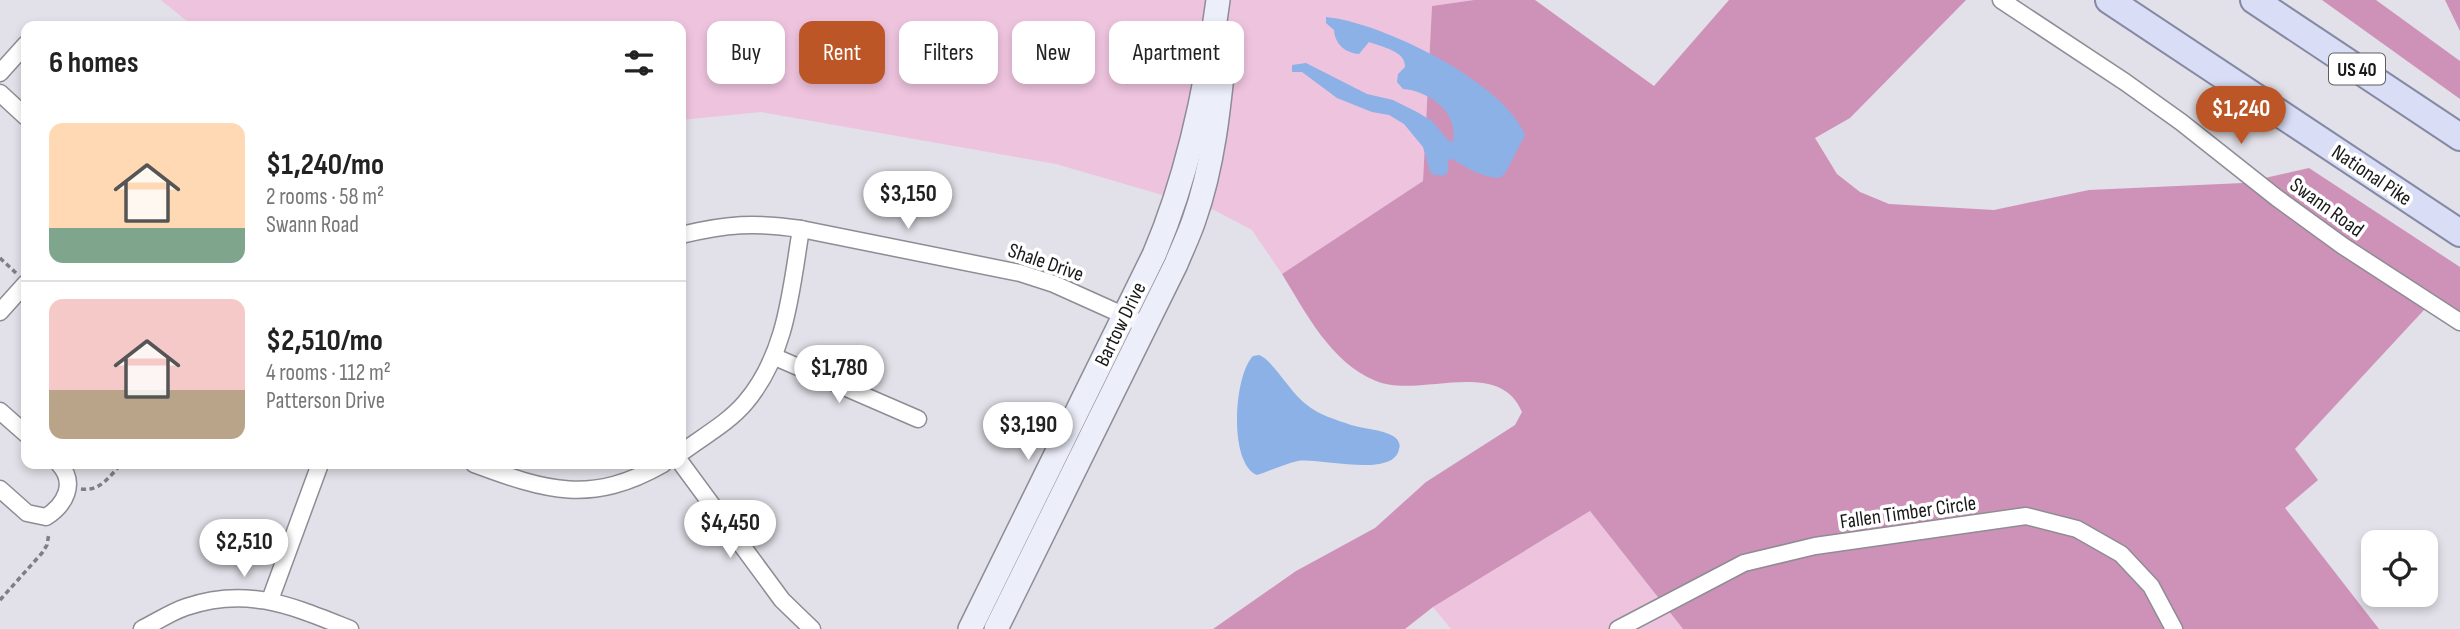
<!DOCTYPE html>
<meta charset="utf-8">
<style>
:root{--surface:#fff;--page:#f2f2f2;--text:#222;--muted:#767676;--line:#e0e0e0;--accent:#bc5627}
body{margin:0;font-family:"Sofia Sans Condensed",sans-serif;background:var(--page);color:var(--text);height:100vh;display:flex;flex-direction:column;font-size:26px;white-space:nowrap}
*{box-sizing:border-box;margin:0}
p{font-size:23px;color:var(--muted)}
.icon{flex:none;width:38px;height:38px;fill:none;stroke:currentColor;stroke-width:2;stroke-linecap:round;stroke-linejoin:round}
.map{position:relative;flex:1;overflow:hidden}
.side{position:absolute;left:21px;top:21px;width:665px;height:448px;display:flex;flex-direction:column;background:var(--surface);border-radius:14px;box-shadow:0 4px 10px #0003}
.side>*{flex:none}
.guide{position:absolute;left:707px;top:21px;width:665px;height:63px;display:flex;gap:14px}
.buttons{position:absolute;left:2361px;top:530px;display:grid;gap:14px}
.buttons a{display:grid;place-items:center;width:77px;height:77px;border-radius:14px;background:var(--surface);box-shadow:0 4px 10px #0003;font-size:35px}
.price{position:absolute;translate:-50% -60px;padding:0 16px;border-radius:24px;background:#fff;color:#222;font-size:23px;line-height:46px;filter:drop-shadow(0 2px 4px #0008)}
.price::after{content:'';position:absolute;left:50%;top:42px;width:21px;height:16px;margin-left:-10px;background:inherit;clip-path:polygon(0 0,100% 0,50% 100%)}
.price.on{background:var(--accent);color:#fff}
ul{padding:0;list-style:none}
li{display:flex;align-items:center;gap:21px;height:175px;padding:0 28px}
li+li{border-top:2px solid var(--line)}
li span{display:grid;place-items:center;flex:none;width:196px;height:140px;border-radius:14px;color:#555}
li>.icon{margin-inline-start:auto}
span .icon{width:84px;height:84px;fill:#fffc;stroke-width:1}
li b{font-size:30px}
h2{display:flex;justify-content:space-between;align-items:center;height:84px;padding:0 28px;font-size:30px}
.chip{padding:0 24px;border-radius:14px;background:var(--surface);box-shadow:0 4px 10px #0003;font-size:24px;line-height:63px}
.chip.on{background:var(--accent);color:#fff}
.map>svg:first-child{display:block}
.green{fill:#eec3de}
.forest{fill:#ce92b9}
.water{fill:#8bb1e6}
.lines{fill:none;stroke-linecap:round;stroke-linejoin:round}
.street-casing{stroke:#8e8c94;stroke-width:19}
.secondary-casing{stroke:#8e8c94;stroke-width:26}
.primary-casing{stroke:#8589a4;stroke-width:30}
.path{stroke:#7f7e83;stroke-width:3.5;stroke-dasharray:5 3.5;stroke-linecap:butt}
.street{stroke:#fff;stroke-width:16}
.secondary{stroke:#eceefa;stroke-width:23}
.primary{stroke:#d9ddf5;stroke-width:26}
.labels{text-anchor:middle;stroke-width:7;stroke-linejoin:round;paint-order:stroke}
.shield{fill:#fff;stroke:#5e5e5f;stroke-width:2}
.shield-label{font-size:19px;font-weight:bold;fill:#19191b}
.street-label{font-size:21px;fill:#19191b;stroke:#fff}
</style>
<div class="map">
<svg width="2460" height="629" viewBox="0 0 2460 629">
<rect width="100%" height="100%" fill="#e2e0e8"/>
<!-- green -->
<g class="green">
<polygon points="161,0 1474,0 1432,6 1423,181 1282,274 1252,230 1214,210 1056,164 761,112 681,120 681,26 193,26"/>
<polygon points="1590,511 1683,629 1451,629 1433,607"/>
</g>
<!-- forest -->
<g class="forest">
<path d="M1474,0H1535L1654,86L1729,0H1966L1850,118L1815,138L1837,174L1860,192L1889,204L1994,210L2089,190L2243,183L2309,168L2460,267V312L2436,297L2295,449L2318,480L2285,508L2379,629H1683L1590,511L1433,607L1405,629H1213L1296,571L1375,528L1426,482L1515,425L1522,412C1499,356 1419,399 1376,381C1331,363 1306,313 1282,274L1423,181L1432,6Z"/>
<polygon points="2322,0 2376,0 2460,61 2460,99"/>
<polygon points="2445,0 2460,0 2460,31"/>
</g>
<!-- water -->
<g class="water">
<path d="M1326,17C1381,22 1504,82 1525,135L1506,172L1500,178C1481,177 1467,168 1452,159L1448,160V172L1443,176L1431,174L1423,147L1404,124L1389,115L1372,112L1337,98L1302,72H1292V65L1306,63L1367,94L1393,100L1417,112L1432,121L1448,140L1453,142C1459,112 1429,91 1403,89L1397,82L1398,74L1405,67C1406,51 1382,47 1369,42L1359,54C1345,53 1335,44 1334,30L1326,23Z"/>
<path d="M1259,355C1273,360 1291,394 1307,405C1319,415 1337,420 1351,425C1364,429 1381,429 1393,436C1398,439 1401,444 1399,449C1394,479 1317,457 1298,461C1284,464 1270,471 1257,475C1228,463 1234,375 1253,356Z"/>
</g>
<g class="lines">
<defs>
<g id="street">
<polyline points="2001,0 2125,82 2181,122 2277,198 2343,246 2460,322"/>
<polyline points="0,73 26,44"/>
<polyline points="0,93 26,117"/>
<path d="M681,235C727,224 754,222 801,229L1020,273L1054,284L1134,320"/>
<polyline points="0,312 26,283"/>
<polyline points="775,357 918,419"/>
<polyline points="0,411 26,434"/>
<path d="M681,453C702,437 728,423 745,403C787,354 791,289 801,229"/>
<polyline points="681,463 782,600 812,629"/>
<path d="M474,464C547,491 591,505 663,464"/>
<path d="M0,489L27,513L46,517C65,505 77,483 59,464"/>
<polyline points="270,600 320,464"/>
<path d="M142,629C156,622 171,612 186,607C248,586 292,606 350,629"/>
<polyline points="1618,629 1744,563 1815,546 2026,516 2077,529 2121,554 2151,586 2174,629"/>
</g>
<g id="secondary">
<path d="M970,629L1154,255C1187,178 1207,84 1218,0"/>
<path d="M996,629L1176,264C1182,249 1189,235 1194,220C1215,161 1220,96 1226,35"/>
</g>
<g id="primary">
<polyline points="2109,0 2460,233"/>
<polyline points="2254,0 2460,137"/>
</g>
</defs>
<!-- street casing -->
<use href="#street" class="street-casing"/>
<!-- secondary casing -->
<use href="#secondary" class="secondary-casing"/>
<!-- primary casing -->
<use href="#primary" class="primary-casing"/>
<!-- path -->
<g class="path">
<polyline points="0,258 16,273"/>
<path d="M81,489C100,492 110,476 121,464"/>
<polyline points="0,600 42,553 47,545 49,533"/>
</g>
<!-- street -->
<use href="#street" class="street"/>
<!-- secondary -->
<use href="#secondary" class="secondary"/>
<!-- primary -->
<use href="#primary" class="primary"/>
</g>
<g class="labels">
<!-- shield labels -->
<rect class="shield" x="2329" y="53.5" width="56" height="31" rx="5"/>
<g class="shield-label">
<text x="2357" y="76">US 40</text>
</g>
<!-- street labels -->
<g class="street-label">
<text transform="translate(2372 175) rotate(34)" y="7">National Pike</text>
<text transform="translate(2327 207) rotate(36)" y="7">Swann Road</text>
<text transform="translate(1046 262) rotate(19)" y="7">Shale Drive</text>
<text transform="translate(1120 324) rotate(-64)" y="7">Bartow Drive</text>
<text transform="translate(1908 512) rotate(-8)" y="7">Fallen Timber Circle</text>
</g>
</g>
</svg>
<div class="buttons">
<a><svg class="icon" aria-label="locate" viewBox="0 0 24 24"><circle cx="12" cy="12" r="6"/><path d="M12 2v4M12 18v4M2 12h4M18 12h4"/></svg></a>
</div>
<b class="price on" style="left:2241px;top:146px">$1,240</b>
<b class="price" style="left:908px;top:231px">$3,150</b>
<b class="price" style="left:839px;top:405px">$1,780</b>
<b class="price" style="left:1028px;top:462px">$3,190</b>
<b class="price" style="left:730px;top:560px">$4,450</b>
<b class="price" style="left:244px;top:579px">$2,510</b>
<div class="guide">
<a class="chip">Buy</a>
<a class="chip on">Rent</a>
<a class="chip">Filters</a>
<a class="chip">New</a>
<a class="chip">Apartment</a>
</div>
<section class="side">
<h2>6 homes<svg class="icon" aria-label="filters" viewBox="0 0 24 24"><path d="M4 7h16M4 17h16"/><circle cx="9" cy="7" r="2"/><circle cx="15" cy="17" r="2"/></svg></h2>
<ul>
<li><span style="background:linear-gradient(#ffd9b3 75%,#7fa58c 0)"><svg class="icon" aria-label="home" viewBox="0 0 24 24"><path d="M3 11l9-7 9 7M6 9v11h12V9"/></svg></span><div><b>$1,240/mo</b><p>2 rooms · 58 m²</p><p>Swann Road</p></div></li>
<li><span style="background:linear-gradient(#f6c9c9 65%,#b9a48a 0)"><svg class="icon" aria-label="home" viewBox="0 0 24 24"><path d="M3 11l9-7 9 7M6 9v11h12V9"/></svg></span><div><b>$2,510/mo</b><p>4 rooms · 112 m²</p><p>Patterson Drive</p></div></li>
</ul>
</section>
</div>
